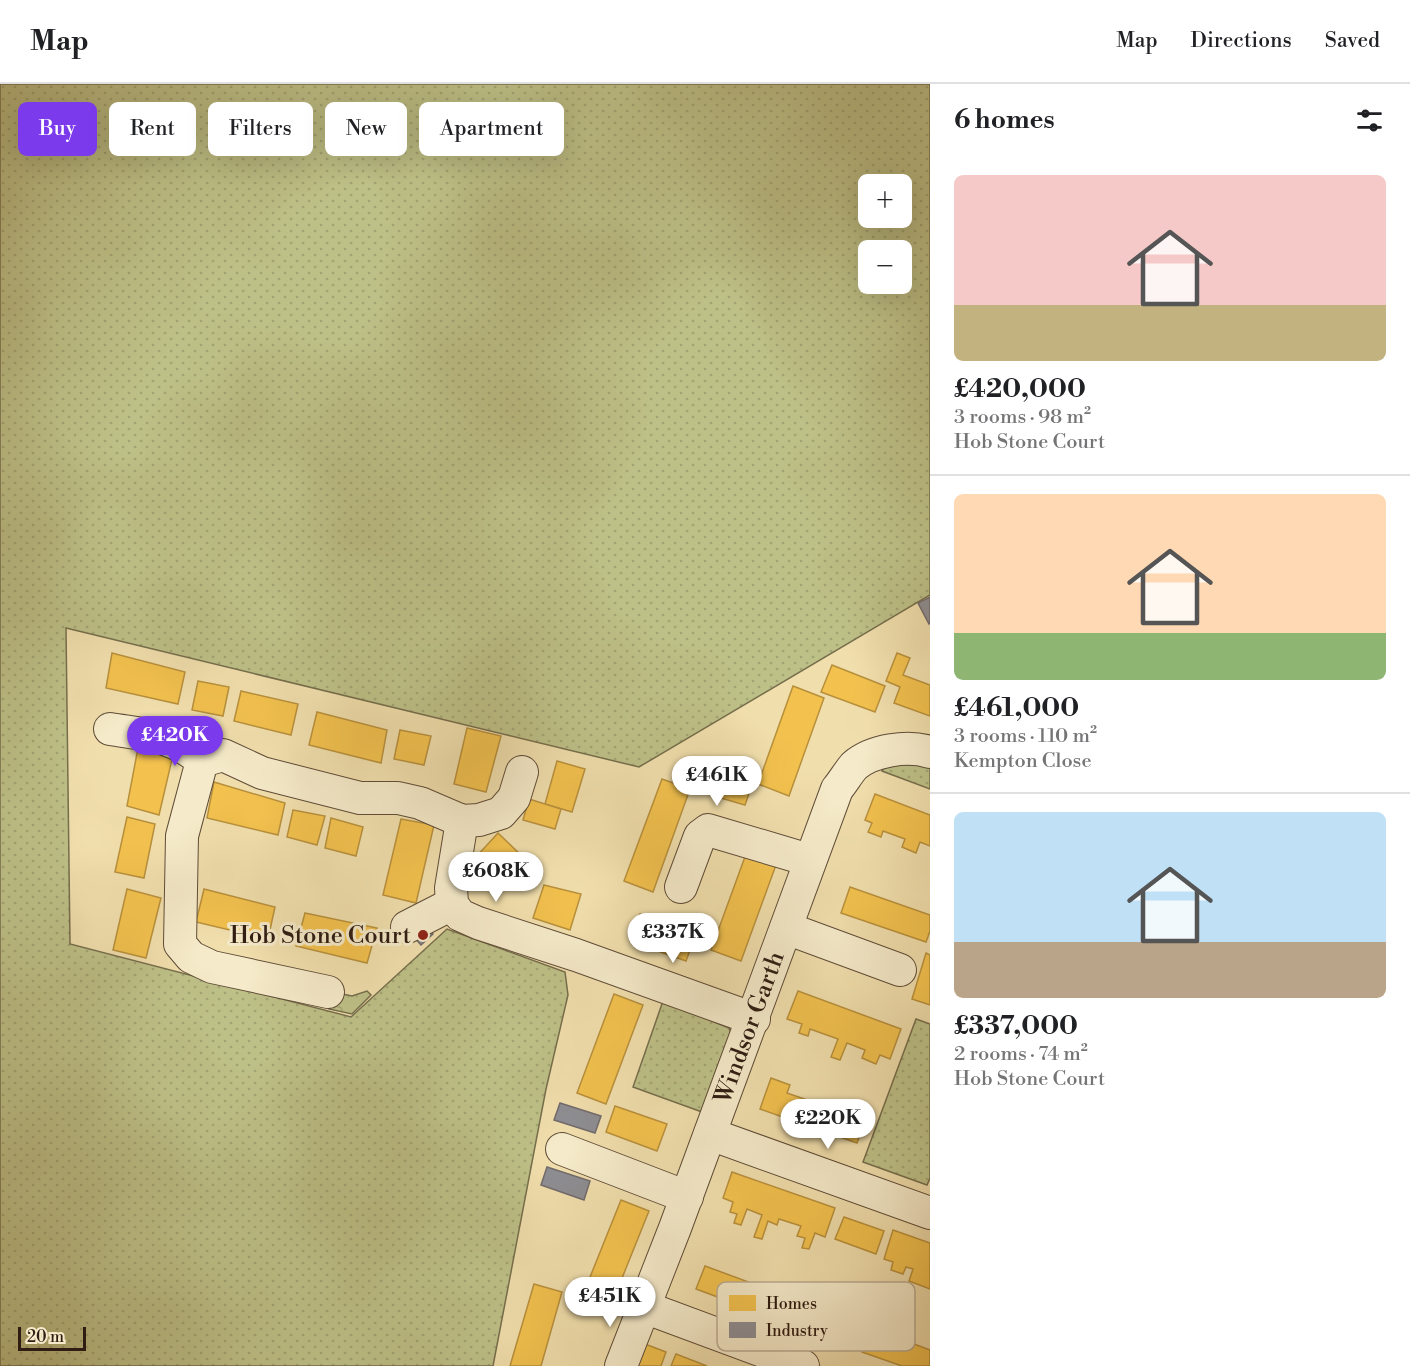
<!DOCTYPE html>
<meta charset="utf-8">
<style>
:root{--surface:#fff;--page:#f6f6f6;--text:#202124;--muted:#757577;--line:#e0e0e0;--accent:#7c3aed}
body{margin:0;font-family:"Libre Bodoni",serif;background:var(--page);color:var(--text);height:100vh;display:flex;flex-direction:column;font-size:22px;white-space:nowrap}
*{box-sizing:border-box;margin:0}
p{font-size:20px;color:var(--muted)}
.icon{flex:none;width:33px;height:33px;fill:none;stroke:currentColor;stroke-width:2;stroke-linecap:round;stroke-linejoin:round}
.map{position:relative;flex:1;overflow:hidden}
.side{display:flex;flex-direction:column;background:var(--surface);width:480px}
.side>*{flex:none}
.banner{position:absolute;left:18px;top:18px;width:570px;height:54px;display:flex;gap:12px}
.tools{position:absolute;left:858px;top:90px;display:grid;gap:12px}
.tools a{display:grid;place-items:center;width:54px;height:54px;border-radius:9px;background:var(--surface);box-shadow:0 6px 24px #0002;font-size:30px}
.scale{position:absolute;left:18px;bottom:15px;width:68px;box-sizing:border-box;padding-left:6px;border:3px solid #2f1c12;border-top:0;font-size:16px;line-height:21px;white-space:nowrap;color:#2f1c12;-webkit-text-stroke:4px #f5eac9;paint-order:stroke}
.price{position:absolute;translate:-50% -51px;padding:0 14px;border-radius:21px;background:#fff;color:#222;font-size:20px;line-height:39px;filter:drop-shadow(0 2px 3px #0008)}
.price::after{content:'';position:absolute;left:50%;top:36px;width:18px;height:14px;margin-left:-9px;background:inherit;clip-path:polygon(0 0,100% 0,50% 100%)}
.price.selected{background:var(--accent);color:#fff}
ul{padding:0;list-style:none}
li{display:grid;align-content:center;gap:12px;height:318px;padding:0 24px}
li+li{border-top:2px solid var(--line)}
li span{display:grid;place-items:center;height:186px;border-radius:9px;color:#555}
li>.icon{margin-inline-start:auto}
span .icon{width:108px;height:108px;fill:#fffc;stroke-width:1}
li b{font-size:26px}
h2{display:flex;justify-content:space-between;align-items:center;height:72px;padding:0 24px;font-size:26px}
.tag{padding:0 21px;border-radius:9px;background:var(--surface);box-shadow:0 6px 24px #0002;font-size:21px;line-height:54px}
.tag.selected{background:var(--accent);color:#fff}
header{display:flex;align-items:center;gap:36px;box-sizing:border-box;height:84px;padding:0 30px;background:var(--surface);border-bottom:2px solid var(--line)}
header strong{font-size:28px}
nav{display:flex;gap:33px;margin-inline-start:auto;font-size:21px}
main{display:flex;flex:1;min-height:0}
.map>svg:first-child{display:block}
.grass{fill:url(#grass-dots);stroke:#766e4c;stroke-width:1.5;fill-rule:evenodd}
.forest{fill:url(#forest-crowns);stroke:#766e4c;stroke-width:1.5}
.homes{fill:#f2c14e;stroke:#b8903c;stroke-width:1.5}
.industry{fill:#8d8d92;stroke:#716b6c;stroke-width:1.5}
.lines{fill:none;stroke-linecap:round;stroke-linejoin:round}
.minor-casing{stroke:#5f4c38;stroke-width:34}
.minor{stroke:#f5eac9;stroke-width:32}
.poi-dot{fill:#8f2418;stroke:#f5eac9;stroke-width:2}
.labels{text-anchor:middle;stroke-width:6;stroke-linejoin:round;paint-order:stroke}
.poi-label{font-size:24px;fill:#2f1c12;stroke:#f5eac9;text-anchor:end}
.street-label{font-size:24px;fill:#2f1c12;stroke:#f5eac9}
.key{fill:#f5eac9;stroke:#baac92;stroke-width:1.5}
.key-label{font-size:16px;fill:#2f1c12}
</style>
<header>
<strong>Map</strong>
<nav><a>Map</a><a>Directions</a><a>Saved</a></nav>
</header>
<main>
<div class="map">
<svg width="930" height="1282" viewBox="0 0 930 1282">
<defs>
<pattern id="grass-dots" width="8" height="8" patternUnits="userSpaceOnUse" patternTransform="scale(1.5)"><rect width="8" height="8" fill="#bdc087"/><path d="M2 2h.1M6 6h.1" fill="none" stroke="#a3a474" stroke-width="1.8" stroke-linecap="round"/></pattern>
<pattern id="forest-crowns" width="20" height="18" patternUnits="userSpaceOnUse" patternTransform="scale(1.5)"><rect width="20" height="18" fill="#bdc087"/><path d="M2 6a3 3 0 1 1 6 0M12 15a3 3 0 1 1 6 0" fill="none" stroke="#a3a474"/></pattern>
</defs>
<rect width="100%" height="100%" fill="#f0deac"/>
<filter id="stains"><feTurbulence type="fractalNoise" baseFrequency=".00333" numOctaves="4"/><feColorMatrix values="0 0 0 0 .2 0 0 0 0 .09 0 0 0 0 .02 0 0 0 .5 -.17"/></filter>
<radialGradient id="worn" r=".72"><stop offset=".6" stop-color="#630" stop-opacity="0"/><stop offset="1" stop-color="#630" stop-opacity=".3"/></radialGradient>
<!-- grass -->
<g class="grass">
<path d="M0,0H930V511L639,683L66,544L70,860L351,933L447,845L565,888L568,911L546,1005L493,1282H0ZM868,100H902V134H868ZM868,166H902V200H868Z"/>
<polygon points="897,678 930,680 930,705 882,687 885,682"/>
<polygon points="663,917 729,944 731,949 702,1028 633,1003"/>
<polygon points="916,935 930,940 930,1094 927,1101 863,1078"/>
</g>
<!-- forest -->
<polygon class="forest" points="367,907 371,911 352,930 329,925 332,908 352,912"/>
<!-- homes -->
<g class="homes">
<polygon points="112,569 185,588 178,620 106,604"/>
<polygon points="897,569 910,574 903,591 930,601 930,632 894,619 900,603 886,597"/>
<polygon points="832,581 885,602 875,628 821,608"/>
<polygon points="198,597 229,603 223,632 192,626"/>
<polygon points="793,602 824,614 789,712 758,700"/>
<polygon points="241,607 298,620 291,651 234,637"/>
<polygon points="317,628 387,646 381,679 309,661"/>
<polygon points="467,644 501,652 486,708 454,700"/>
<polygon points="400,646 431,652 424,681 394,675"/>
<polygon points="138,664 173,671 159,731 127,722"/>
<polygon points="557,677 585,685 572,728 545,720"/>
<polygon points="701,677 754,695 745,721 690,705"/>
<polygon points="662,695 690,705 653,808 624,797"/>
<polygon points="214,698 285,719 278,751 207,734"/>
<polygon points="875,710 930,731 930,762 920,758 916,769 902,763 905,755 883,747 881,753 868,748 872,739 865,736"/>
<polygon points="529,715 561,725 555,745 523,736"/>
<polygon points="293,726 325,732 317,761 287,753"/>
<polygon points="127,733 155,740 144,794 115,788"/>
<polygon points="331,734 363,743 356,772 325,764"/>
<polygon points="401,735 434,741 416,819 383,811"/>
<polygon points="498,749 526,776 502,799 475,774"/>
<polygon points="746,770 776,781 741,877 711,866"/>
<polygon points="544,801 581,810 570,846 533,834"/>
<polygon points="850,803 930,831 930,847 926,858 841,829"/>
<polygon points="127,805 161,814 146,874 113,866"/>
<polygon points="204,805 275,823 268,855 196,838"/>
<polygon points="305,829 377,844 367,879 296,862"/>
<polygon points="640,830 696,850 686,877 630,857"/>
<polygon points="926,869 930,871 930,921 912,915"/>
<polygon points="798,907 901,945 890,975 880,971 876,980 862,974 865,966 847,959 840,976 831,973 838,955 810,945 808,952 799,949 802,940 787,935"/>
<polygon points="614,910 643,921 606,1020 577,1009"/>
<polygon points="771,994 790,1001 787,1009 865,1036 857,1059 760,1025"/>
<polygon points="615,1022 667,1040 657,1067 606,1048"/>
<polygon points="732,1088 835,1124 825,1153 815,1149 809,1165 802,1164 805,1154 797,1152 801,1142 779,1135 777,1141 768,1137 762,1155 754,1153 762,1131 747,1125 741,1141 734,1139 737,1130 730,1128 733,1118 723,1114"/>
<polygon points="621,1116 649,1127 610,1224 582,1213"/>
<polygon points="844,1133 884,1147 876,1170 835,1155"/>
<polygon points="893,1146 930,1159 930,1205 909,1197 913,1185 906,1183 903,1190 891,1186 893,1178 884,1175"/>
<polygon points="705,1182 789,1213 780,1236 696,1205"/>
<polygon points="534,1200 562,1208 541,1282 510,1282"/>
<polygon points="889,1240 904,1246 901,1255 930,1266 930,1282 902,1282 862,1268 870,1245 885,1251"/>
<polygon points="645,1260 666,1268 661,1282 638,1282"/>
<polygon points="676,1270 707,1282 671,1282"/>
</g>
<!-- industry -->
<g class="industry">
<polygon points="930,513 930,539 929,540 918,519"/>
<polygon points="425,842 433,850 421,861 413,852"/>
<polygon points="560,1019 601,1032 595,1049 554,1036"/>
<polygon points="547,1083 590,1097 584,1116 541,1101"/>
</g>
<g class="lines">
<defs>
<g id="minor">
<path d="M110,645C147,651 173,651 202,677"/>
<polyline points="462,737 451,804 452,820 460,831 478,839 576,871 754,935"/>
<polyline points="681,803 700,752 708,746 809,776"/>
<polyline points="407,843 452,820"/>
<polyline points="786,844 900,886"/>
<polyline points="328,908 212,883 191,873 180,860 182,752 202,677 223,671 262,689 360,714 398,714 420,719 462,737 479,736 501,729 514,714 522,688"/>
<polyline points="710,1050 930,1129"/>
<polyline points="562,1065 687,1113"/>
<polyline points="644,1223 803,1282"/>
<path id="s1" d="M621,1282L675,1144L837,705C843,698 848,689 854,682C872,666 908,661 930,668"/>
</g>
</defs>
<!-- minor casing -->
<use href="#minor" class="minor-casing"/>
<!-- minor -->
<use href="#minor" class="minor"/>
</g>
<!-- markers -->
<circle class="poi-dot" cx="423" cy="851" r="6"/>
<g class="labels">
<!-- poi labels -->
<g class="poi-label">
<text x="411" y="859">Hob Stone Court</text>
</g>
<!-- street labels -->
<g class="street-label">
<text dy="8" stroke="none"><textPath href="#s1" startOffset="362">Windsor Garth</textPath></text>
</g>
</g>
<!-- legend -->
<rect x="717" y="1198" width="198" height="69" rx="9" class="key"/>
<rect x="729" y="1211" width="27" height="16" fill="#f2c14e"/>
<rect x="729" y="1238" width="27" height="16" fill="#8d8d92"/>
<g class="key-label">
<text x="766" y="1225">Homes</text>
<text x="766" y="1252">Industry</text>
</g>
<rect width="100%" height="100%" filter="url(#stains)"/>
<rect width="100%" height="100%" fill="url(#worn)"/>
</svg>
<div class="tools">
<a>+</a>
<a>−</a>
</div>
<div class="scale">20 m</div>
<b class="price selected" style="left:175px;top:683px">£420K</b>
<b class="price" style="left:717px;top:723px">£461K</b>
<b class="price" style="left:496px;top:819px">£608K</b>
<b class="price" style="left:673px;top:880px">£337K</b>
<b class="price" style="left:828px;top:1066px">£220K</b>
<b class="price" style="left:610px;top:1244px">£451K</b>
<div class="banner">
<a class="tag selected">Buy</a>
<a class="tag">Rent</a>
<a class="tag">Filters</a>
<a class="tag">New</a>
<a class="tag">Apartment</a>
</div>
</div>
<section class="side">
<h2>6 homes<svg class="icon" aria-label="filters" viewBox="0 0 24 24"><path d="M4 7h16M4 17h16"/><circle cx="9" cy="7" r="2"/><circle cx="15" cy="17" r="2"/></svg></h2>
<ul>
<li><span style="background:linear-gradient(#f6c9c9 70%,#c2b280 0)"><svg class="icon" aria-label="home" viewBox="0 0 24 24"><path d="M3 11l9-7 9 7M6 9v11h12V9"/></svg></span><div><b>£420,000</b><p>3 rooms · 98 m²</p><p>Hob Stone Court</p></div></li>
<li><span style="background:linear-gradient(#ffd9b3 75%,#8fb573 0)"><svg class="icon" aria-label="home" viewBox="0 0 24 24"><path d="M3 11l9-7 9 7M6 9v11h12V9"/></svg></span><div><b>£461,000</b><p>3 rooms · 110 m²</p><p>Kempton Close</p></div></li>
<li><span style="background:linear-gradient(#bfe0f5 70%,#b9a48a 0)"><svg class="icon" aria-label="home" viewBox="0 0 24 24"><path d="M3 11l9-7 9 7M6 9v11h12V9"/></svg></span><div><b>£337,000</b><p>2 rooms · 74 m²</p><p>Hob Stone Court</p></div></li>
</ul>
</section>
</main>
